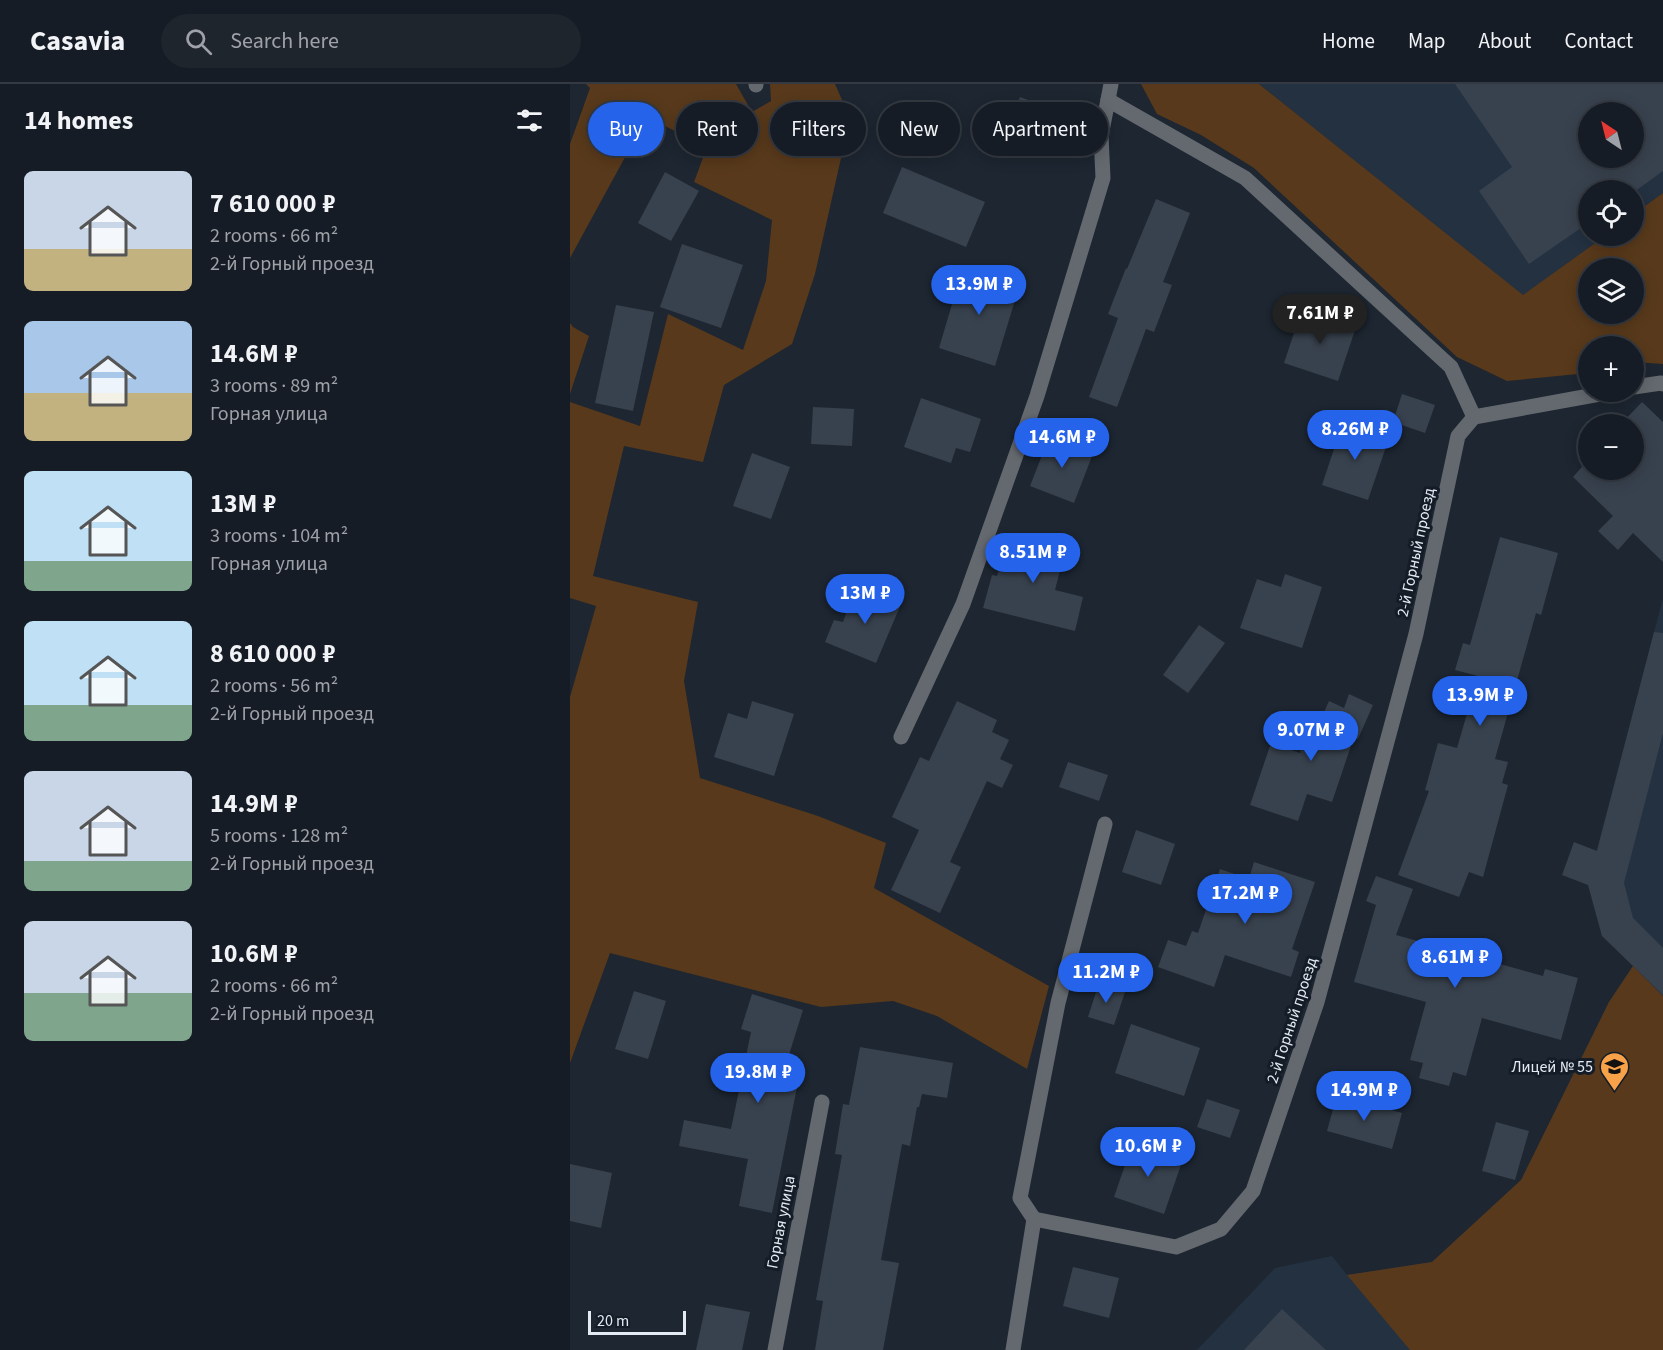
<!DOCTYPE html>
<meta charset="utf-8">
<style>
:root{--surface:#161c25;--page:#1f252d;--text:#f1f3f6;--muted:#9ea1a7;--line:#353a42;--accent:#2563eb}
body{margin:0;font-family:"Source Sans 3",sans-serif;background:var(--page);color:var(--text);height:100vh;display:flex;flex-direction:column;font-size:22px;white-space:nowrap}
*{box-sizing:border-box;margin:0}
p{font-size:20px;color:var(--muted)}
.icon{flex:none;width:33px;height:33px;fill:none;stroke:currentColor;stroke-width:2;stroke-linecap:round;stroke-linejoin:round}
.map{position:relative;flex:1;overflow:hidden}
.panel{display:flex;flex-direction:column;background:var(--surface);width:570px}
.panel>*{flex:none}
.banner{position:absolute;left:18px;top:18px;width:570px;height:54px;display:flex;gap:12px}
.needle{width:39px;rotate:325deg}
.controls{position:absolute;left:1008px;top:18px;display:grid;gap:12px}
.controls a{display:grid;place-items:center;width:66px;height:66px;border-radius:50%;background:var(--surface);box-shadow:0 3px 15px #0003,0 0 0 2px var(--line);font-size:30px}
.scale{position:absolute;left:18px;bottom:15px;width:98px;box-sizing:border-box;padding-left:6px;border:3px solid #e4eaf2;border-top:0;font-size:16px;line-height:21px;white-space:nowrap;color:#e4eaf2;-webkit-text-stroke:4px #141d27;paint-order:stroke}
.price{position:absolute;translate:-50% -51px;padding:0 14px;border-radius:21px;background:var(--accent);color:#fff;font-size:20px;line-height:39px;filter:drop-shadow(0 2px 3px #0008)}
.price::after{content:'';position:absolute;left:50%;top:36px;width:18px;height:14px;margin-left:-9px;background:inherit;clip-path:polygon(0 0,100% 0,50% 100%)}
.price.selected{background:#222;color:#fff}
ul{padding:0;list-style:none}
li{display:flex;align-items:center;gap:18px;height:150px;padding:0 24px}
li span{display:grid;place-items:center;flex:none;width:168px;height:120px;border-radius:9px;color:#555}
li>.icon{margin-inline-start:auto}
span .icon{width:72px;height:72px;fill:#fffc;stroke-width:1}
li b{font-size:26px}
h2{display:flex;justify-content:space-between;align-items:center;height:72px;padding:0 24px;font-size:26px}
.tag{padding:0 21px;border-radius:27px;background:var(--surface);box-shadow:0 3px 15px #0003,0 0 0 2px var(--line);font-size:21px;line-height:54px}
.tag.selected{background:var(--accent);color:#fff}
header{display:flex;align-items:center;gap:36px;box-sizing:border-box;height:84px;padding:0 30px;background:var(--surface);border-bottom:2px solid var(--line)}
header strong{font-size:28px}
nav{display:flex;gap:33px;margin-inline-start:auto;font-size:21px}
.search{width:420px;height:54px;background:var(--page);display:flex;align-items:center;gap:15px;box-sizing:border-box;padding:0 21px;border-radius:33px;color:var(--muted);font-size:22px}
main{display:flex;flex:1;min-height:0}
.map>svg:first-child{display:block}
.built{fill:#233141;fill-rule:evenodd}
.green{fill:#58391b;fill-rule:evenodd}
.building{fill:#38424e;fill-rule:evenodd}
.lines{fill:none;stroke-linecap:round;stroke-linejoin:round}
.minor{stroke:#64696f;stroke-width:15}
.labels{text-anchor:middle;stroke-width:6;stroke-linejoin:round;paint-order:stroke}
.street-label{font-size:16px;fill:#e4eaf2;stroke:#141d27}
.poi-label{font-size:16px;fill:#e4eaf2;stroke:#141d27;text-anchor:end}
</style>
<header>
<strong>Casavia</strong>
<div class="search"><svg class="icon" aria-label="search" viewBox="0 0 24 24"><circle cx="10" cy="10" r="6"/><path d="M15 15l6 6"/></svg>Search here</div>
<nav><a>Home</a><a>Map</a><a>About</a><a>Contact</a></nav>
</header>
<main>
<section class="panel">
<h2>14 homes<svg class="icon" aria-label="filters" viewBox="0 0 24 24"><path d="M4 7h16M4 17h16"/><circle cx="9" cy="7" r="2"/><circle cx="15" cy="17" r="2"/></svg></h2>
<ul>
<li><span style="background:linear-gradient(#c9d6e8 65%,#c2b280 0)"><svg class="icon" aria-label="home" viewBox="0 0 24 24"><path d="M3 11l9-7 9 7M6 9v11h12V9"/></svg></span><div><b>7 610 000 ₽</b><p>2 rooms · 66 m²</p><p>2-й Горный проезд</p></div></li>
<li><span style="background:linear-gradient(#a9c7e8 60%,#c2b280 0)"><svg class="icon" aria-label="home" viewBox="0 0 24 24"><path d="M3 11l9-7 9 7M6 9v11h12V9"/></svg></span><div><b>14.6M ₽</b><p>3 rooms · 89 m²</p><p>Горная улица</p></div></li>
<li><span style="background:linear-gradient(#bfe0f5 75%,#7fa58c 0)"><svg class="icon" aria-label="home" viewBox="0 0 24 24"><path d="M3 11l9-7 9 7M6 9v11h12V9"/></svg></span><div><b>13M ₽</b><p>3 rooms · 104 m²</p><p>Горная улица</p></div></li>
<li><span style="background:linear-gradient(#bfe0f5 70%,#7fa58c 0)"><svg class="icon" aria-label="home" viewBox="0 0 24 24"><path d="M3 11l9-7 9 7M6 9v11h12V9"/></svg></span><div><b>8 610 000 ₽</b><p>2 rooms · 56 m²</p><p>2-й Горный проезд</p></div></li>
<li><span style="background:linear-gradient(#c9d6e8 75%,#7fa58c 0)"><svg class="icon" aria-label="home" viewBox="0 0 24 24"><path d="M3 11l9-7 9 7M6 9v11h12V9"/></svg></span><div><b>14.9M ₽</b><p>5 rooms · 128 m²</p><p>2-й Горный проезд</p></div></li>
<li><span style="background:linear-gradient(#c9d6e8 60%,#7fa58c 0)"><svg class="icon" aria-label="home" viewBox="0 0 24 24"><path d="M3 11l9-7 9 7M6 9v11h12V9"/></svg></span><div><b>10.6M ₽</b><p>2 rooms · 66 m²</p><p>2-й Горный проезд</p></div></li>
</ul>
</section>
<div class="map">
<svg width="1093" height="1266" viewBox="0 0 1093 1266">
<rect width="100%" height="100%" fill="#1d2631"/>
<!-- built -->
<g class="built">
<path d="M689,0H1093V109L1064,130V106H1018V152H1035L953,212ZM1018,28H1064V74H1018Z"/>
<polygon points="1093,514 1093,1266 627,1266 705,1184 762,1172 777,1191 862,1178 951,1096 1039,918 1063,882 1032,852 1018,799"/>
</g>
<!-- green -->
<g class="green">
<polygon points="16,0 166,0 182,28 201,17 200,0 265,0 280,34 245,190 222,260 154,301 133,378 54,362 23,492 128,518 114,597 130,694 248,732 316,759 304,804 479,902 457,985 367,932 323,917 251,923 40,869 0,979 0,613 26,522 0,514 0,318 70,342 98,230 173,266 196,197 202,136 124,98 137,63 77,33 0,174 0,60 20,4"/>
<path d="M571,0H689L953,211L1035,152H1064V130L1093,109V280L1064,278V262H1018V287L1008,290L937,297L887,273L684,84L631,51L587,30ZM1064,184V230H1018V184Z"/>
<polygon points="0,239 3,243 19,252 0,310"/>
<polygon points="1063,882 1093,912 1093,1266 840,1266 777,1191 862,1178 951,1096 1039,918"/>
</g>
<!-- building -->
<g class="building">
<path d="M885,0H1093V87L1064,108V106H1018V139L959,180L909,107L942,83ZM1018,28H1064V74H1018Z"/>
<polygon points="450,13 493,29 476,69 434,53"/>
<polygon points="332,83 415,118 396,163 313,129"/>
<polygon points="95,88 129,107 101,157 68,139"/>
<polygon points="586,115 620,129 593,198 602,201 584,248 576,245 547,323 519,313 548,234 538,230 556,184 557,185"/>
<polygon points="112,160 173,181 151,244 90,223"/>
<polygon points="393,183 450,200 425,282 369,264"/>
<polygon points="46,221 84,228 63,327 25,319"/>
<polygon points="732,225 786,243 768,297 714,279"/>
<polygon points="832,310 865,321 855,349 823,338"/>
<polygon points="351,314 411,335 400,368 386,364 381,379 334,363"/>
<polygon points="1072,318 1093,338 1093,478 1063,449 1048,466 1028,447 1043,432 1003,393 1018,376 1018,386 1064,386 1064,340 1051,340"/>
<polygon points="243,323 284,325 282,362 241,360"/>
<polygon points="773,338 819,354 798,416 752,401"/>
<polygon points="480,351 524,367 504,419 460,402"/>
<polygon points="182,369 220,383 201,435 163,422"/>
<polygon points="438,449 496,463 485,506 513,513 505,547 413,524 422,491 427,492"/>
<polygon points="930,453 988,469 971,531 966,529 925,675 938,678 932,699 938,701 913,793 899,788 889,813 828,791 859,707 855,706 868,659 887,664 908,592 885,586 893,559 900,561"/>
<polygon points="715,490 752,503 732,564 670,544 687,495 711,503"/>
<polygon points="286,501 331,520 306,579 255,558 264,536 273,538"/>
<polygon points="629,541 655,559 618,609 593,591"/>
<polygon points="1084,548 1093,549 1093,649 1054,799 1063,834 1093,864 1093,911 1032,852 1018,801 992,791 1004,758 1027,767"/>
<polygon points="779,610 803,621 788,655 784,653 762,718 737,710 728,737 680,721 701,659 730,669 735,652 742,655 759,617 774,624"/>
<polygon points="182,617 224,630 204,692 144,673 158,629 177,635"/>
<polygon points="387,617 427,636 422,648 439,656 430,675 443,681 432,704 417,697 380,778 391,783 370,829 321,806 349,746 322,733 350,673 359,677"/>
<polygon points="498,678 538,691 529,717 489,703"/>
<polygon points="566,746 605,760 591,801 552,788"/>
<polygon points="684,778 745,798 722,865 729,868 721,893 655,871 644,903 588,883 598,856 616,862 622,847 628,849 650,785 679,795"/>
<polygon points="806,792 843,805 826,851 973,892 975,885 1008,894 991,956 912,934 896,992 883,988 879,1002 849,994 853,979 840,976 856,918 784,898 806,821 796,817"/>
<polygon points="529,899 555,908 544,941 518,933"/>
<polygon points="64,907 96,917 78,975 45,965"/>
<polygon points="182,910 233,926 213,990 229,993 202,1129 169,1122 178,1075 109,1062 114,1036 161,1045 181,948 171,945"/>
<polygon points="561,940 630,964 614,1012 545,989"/>
<polygon points="290,963 383,979 377,1014 352,1010 349,1023 347,1023 340,1062 332,1060 311,1176 329,1179 313,1266 245,1266 253,1217 246,1216 272,1071 265,1070 273,1020 279,1021"/>
<polygon points="767,1011 832,1029 822,1065 757,1047"/>
<polygon points="637,1015 670,1026 660,1054 627,1043"/>
<polygon points="926,1038 959,1047 945,1096 912,1087"/>
<polygon points="563,1058 613,1075 594,1130 544,1113"/>
<polygon points="0,1080 42,1089 31,1144 0,1137"/>
<polygon points="503,1183 549,1194 539,1234 493,1222"/>
<polygon points="136,1220 180,1228 172,1266 126,1266"/>
<polygon points="712,1225 756,1266 674,1266"/>
</g>
<g class="lines">
<!-- minor -->
<g class="minor">
<polyline points="186,1 186,0"/>
<polyline points="538,16 675,94 881,283 904,333"/>
<polyline points="1064,303 1091,299 1093,300"/>
<polyline points="904,333 1041,308"/>
<polyline points="331,653 393,520 467,312 533,94 531,52 541,0"/>
<polyline points="464,1135 606,1163 651,1145 683,1107 747,918 846,550 888,352 904,333"/>
<polyline points="205,1266 252,1018"/>
<polyline points="443,1266 464,1135 450,1114 488,919 535,740"/>
</g>
</g>
<!-- icons -->
<defs>
<symbol id="school-pin" viewBox="-11 -11 22 30"><path d="M0 17L-7.5 6A9.5 9.5 0 1 1 7.5 6Z" fill="#f7a149" stroke="#141d27"/><path d="M0-5L7-2L0 1L-7-2ZM-4 1L0 2.5L4 1V4Q0 6-4 4Z" fill="#111"/></symbol>
</defs>
<g fill-rule="evenodd">
<use href="#school-pin" x="1028" y="966" width="33" height="45"/>
</g>
<g class="labels">
<!-- street labels -->
<g class="street-label">
<text transform="translate(845 468) rotate(-78)" y="6">2-й Горный проезд</text>
<text transform="translate(721 936) rotate(-72)" y="6">2-й Горный проезд</text>
<text transform="translate(210 1138) rotate(-79)" y="6">Горная улица</text>
</g>
<!-- poi labels -->
<g class="poi-label">
<text x="1023" y="988">Лицей № 55</text>
</g>
</g>
</svg>
<div class="controls">
<a><svg class="needle" viewBox="-14 -14 28 28"><path d="M0-13l5 13h-10z" fill="#e53935"/><path d="M0 13l5-13h-10z" fill="#9ea1a7"/></svg></a>
<a><svg class="icon" aria-label="locate" viewBox="0 0 24 24"><circle cx="12" cy="12" r="6"/><path d="M12 2v4M12 18v4M2 12h4M18 12h4"/></svg></a>
<a><svg class="icon" aria-label="layers" viewBox="0 0 24 24"><path d="M12 4l9 5-9 5-9-5zM3 14l9 5 9-5"/></svg></a>
<a>+</a>
<a>−</a>
</div>
<div class="scale">20 m</div>
<b class="price" style="left:409px;top:232px">13.9M ₽</b>
<b class="price selected" style="left:750px;top:261px">7.61M ₽</b>
<b class="price" style="left:785px;top:377px">8.26M ₽</b>
<b class="price" style="left:492px;top:385px">14.6M ₽</b>
<b class="price" style="left:463px;top:500px">8.51M ₽</b>
<b class="price" style="left:295px;top:541px">13M ₽</b>
<b class="price" style="left:910px;top:643px">13.9M ₽</b>
<b class="price" style="left:741px;top:678px">9.07M ₽</b>
<b class="price" style="left:675px;top:841px">17.2M ₽</b>
<b class="price" style="left:885px;top:905px">8.61M ₽</b>
<b class="price" style="left:536px;top:920px">11.2M ₽</b>
<b class="price" style="left:188px;top:1020px">19.8M ₽</b>
<b class="price" style="left:794px;top:1038px">14.9M ₽</b>
<b class="price" style="left:578px;top:1094px">10.6M ₽</b>
<div class="banner">
<a class="tag selected">Buy</a>
<a class="tag">Rent</a>
<a class="tag">Filters</a>
<a class="tag">New</a>
<a class="tag">Apartment</a>
</div>
</div>
</main>
